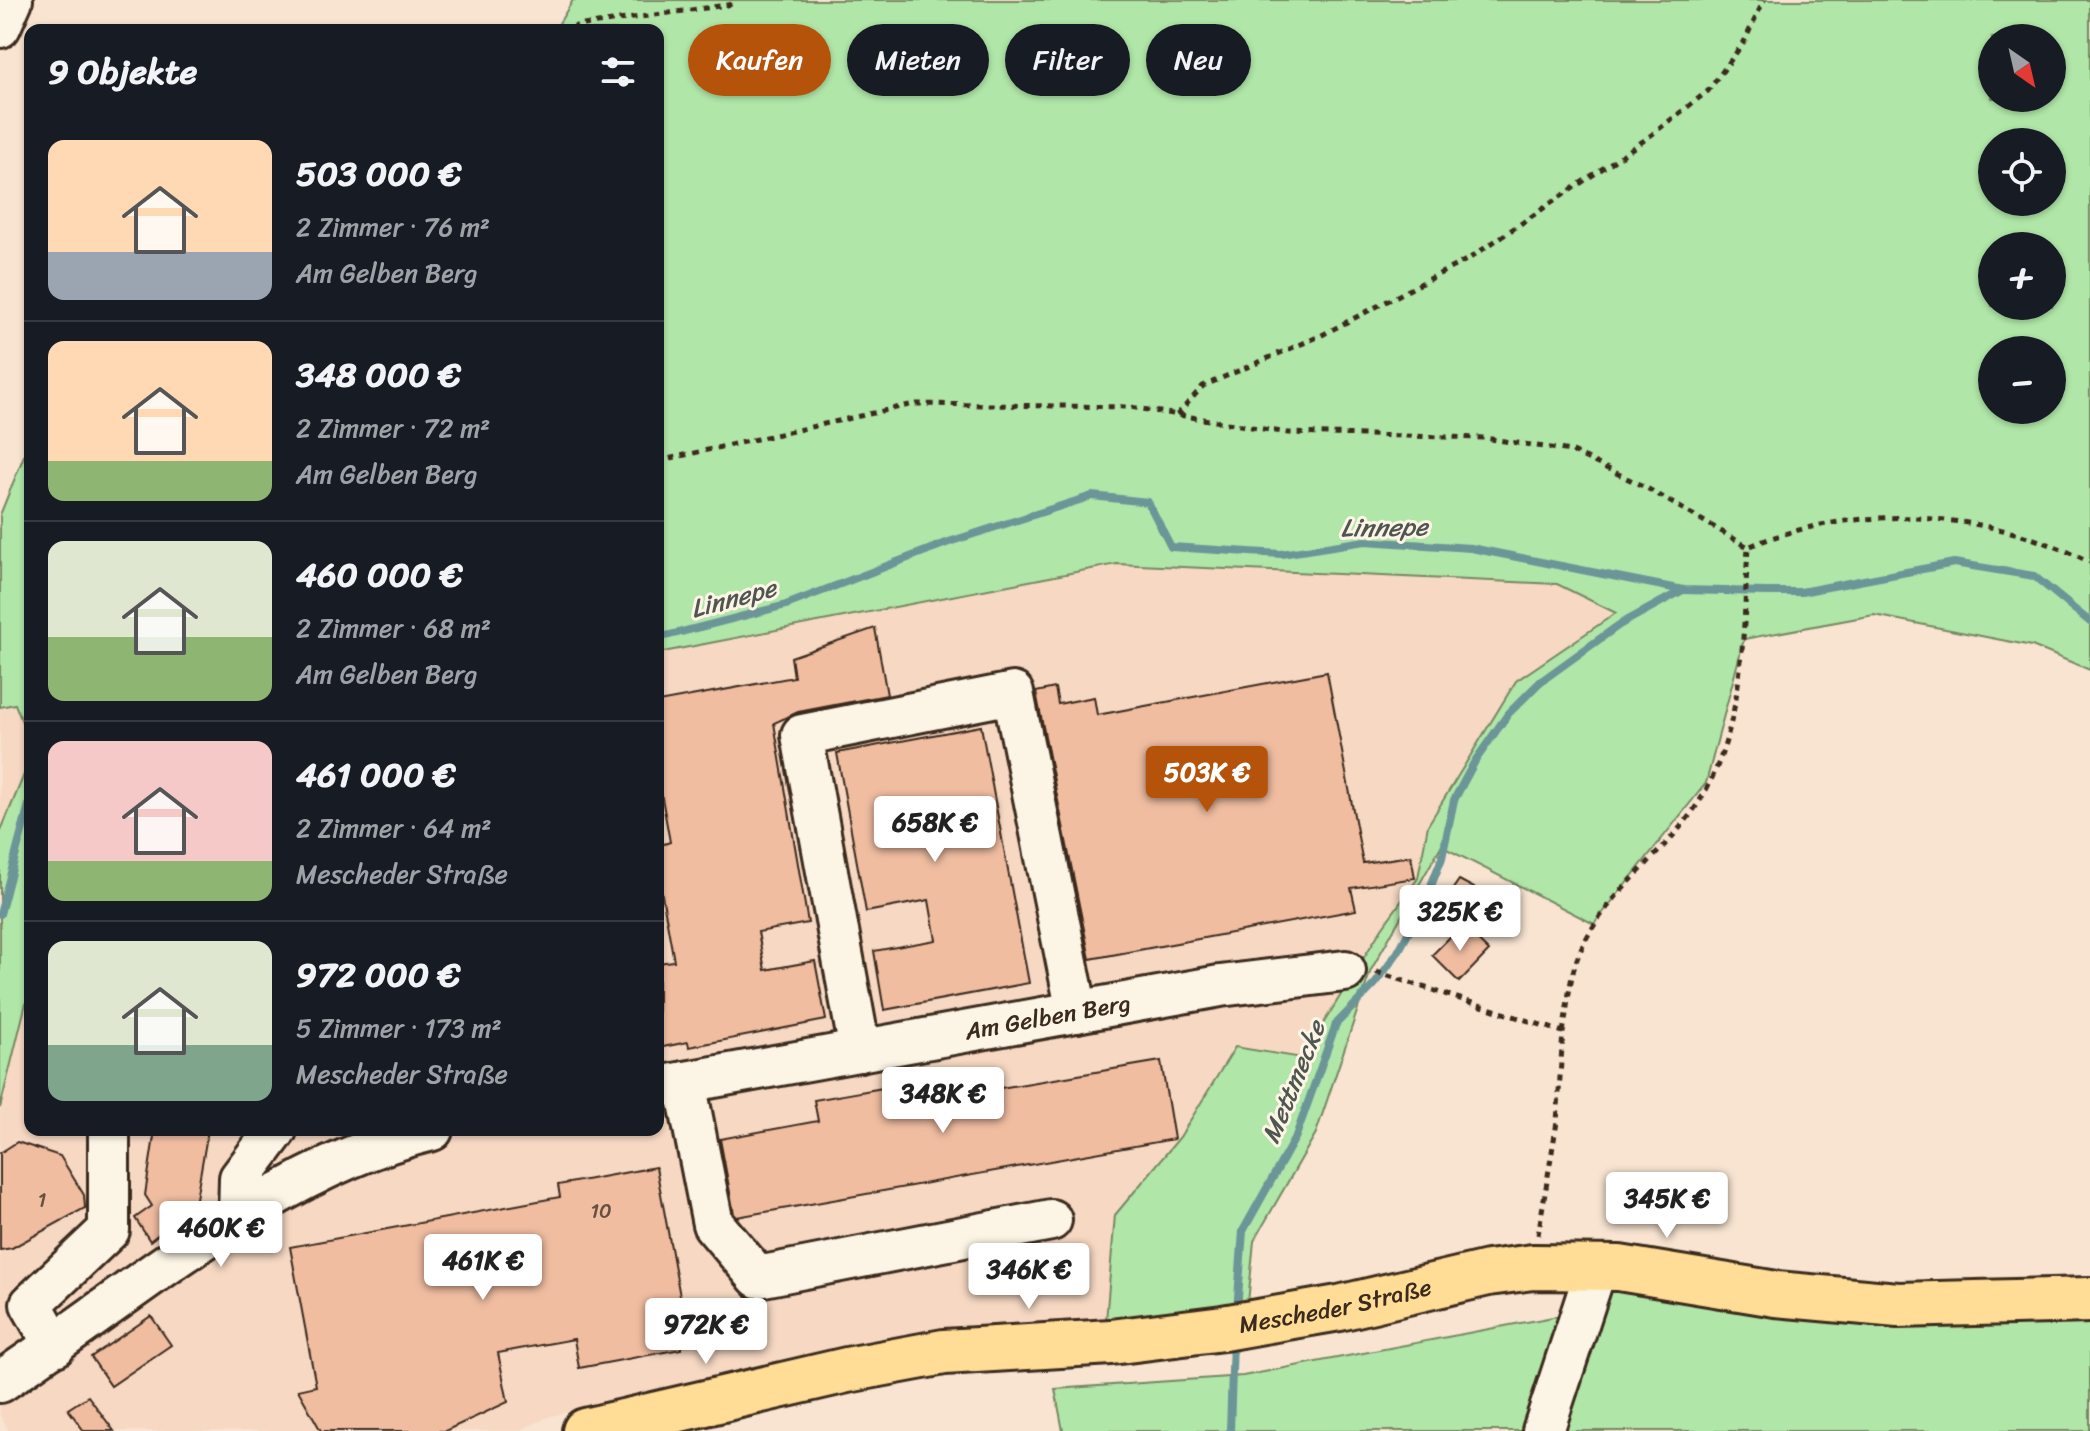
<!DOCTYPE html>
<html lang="de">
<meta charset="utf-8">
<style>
:root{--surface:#171b24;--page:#20242c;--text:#f1f3f6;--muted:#9ea1a6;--line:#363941;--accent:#b45309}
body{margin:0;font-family:Sriracha,sans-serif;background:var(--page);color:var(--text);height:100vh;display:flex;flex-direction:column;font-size:30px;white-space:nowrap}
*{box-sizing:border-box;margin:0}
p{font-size:26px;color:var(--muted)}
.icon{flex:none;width:44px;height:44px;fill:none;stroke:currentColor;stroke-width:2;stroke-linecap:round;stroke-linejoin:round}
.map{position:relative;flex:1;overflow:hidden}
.details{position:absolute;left:24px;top:24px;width:640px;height:1112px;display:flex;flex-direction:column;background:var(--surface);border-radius:16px;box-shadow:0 2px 6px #0004}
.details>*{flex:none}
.guide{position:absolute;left:688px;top:24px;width:760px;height:72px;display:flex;gap:16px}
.needle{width:52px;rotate:146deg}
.buttons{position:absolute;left:1978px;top:24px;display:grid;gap:16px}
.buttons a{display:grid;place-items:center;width:88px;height:88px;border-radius:50%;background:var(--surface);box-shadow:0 2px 6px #0004;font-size:40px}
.price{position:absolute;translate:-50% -68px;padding:0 18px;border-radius:8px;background:#fff;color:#222;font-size:26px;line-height:52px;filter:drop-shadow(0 2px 4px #0008)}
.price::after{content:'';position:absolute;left:50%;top:48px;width:24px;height:18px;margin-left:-12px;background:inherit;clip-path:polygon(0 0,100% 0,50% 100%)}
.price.selected{background:var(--accent);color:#fff}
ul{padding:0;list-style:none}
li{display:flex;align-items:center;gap:24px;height:200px;padding:0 24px}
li+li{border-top:2px solid var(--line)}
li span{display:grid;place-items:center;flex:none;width:224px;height:160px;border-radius:16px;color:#555}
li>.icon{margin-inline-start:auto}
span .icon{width:96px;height:96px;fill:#fffc;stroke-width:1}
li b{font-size:34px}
h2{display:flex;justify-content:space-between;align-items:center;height:96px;padding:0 24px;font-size:34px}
.tag{padding:0 28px;border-radius:36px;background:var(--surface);box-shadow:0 2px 6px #0004;font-size:28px;line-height:72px}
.tag.selected{background:var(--accent);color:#fff}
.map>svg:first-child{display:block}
.built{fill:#f6d8c3}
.green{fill:#b0e6a8;stroke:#768863;stroke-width:2;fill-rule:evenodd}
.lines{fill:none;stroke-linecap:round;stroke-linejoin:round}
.stream{stroke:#6c9598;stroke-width:8}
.building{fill:#f0bda1;stroke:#3b2a1e;stroke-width:2}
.minor-casing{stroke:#3b2a1e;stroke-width:46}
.major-casing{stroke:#3b2a1e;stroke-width:50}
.path{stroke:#3b2a1e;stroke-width:5;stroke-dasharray:6 6;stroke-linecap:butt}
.minor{stroke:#fcf5e5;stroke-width:40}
.major{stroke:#ffdd96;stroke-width:44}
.labels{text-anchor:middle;stroke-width:6;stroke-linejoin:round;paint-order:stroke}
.number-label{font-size:20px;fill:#684f3f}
.street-label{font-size:24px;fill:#3b2a1e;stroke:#fcf5e5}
.water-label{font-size:26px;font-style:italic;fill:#4f5651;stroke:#fcf5e5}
</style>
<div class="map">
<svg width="2090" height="1431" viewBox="0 0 2090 1431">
<rect width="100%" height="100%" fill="#f8e4d1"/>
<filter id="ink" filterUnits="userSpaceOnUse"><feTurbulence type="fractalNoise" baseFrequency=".0125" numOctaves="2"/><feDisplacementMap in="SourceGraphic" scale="16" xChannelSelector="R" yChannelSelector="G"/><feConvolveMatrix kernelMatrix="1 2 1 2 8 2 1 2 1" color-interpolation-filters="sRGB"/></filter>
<g filter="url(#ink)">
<!-- built -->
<g class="built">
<polygon points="1117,564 1557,584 1617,613 1516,682 1428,825 1418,878 1382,928 1302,1059 1235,1048 1180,1137 1115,1215 1106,1321 924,1331 550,1416 519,1431 9,1431 0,1415 0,1108 30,987 30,1130 658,1130 658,653"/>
<polygon points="15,703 30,742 30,760 0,833 0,707"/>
</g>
<!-- green -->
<g class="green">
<path d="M573,0H2090V670L2032,646L1874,615L1744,639L1706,783L1594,924L1441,846L1371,970L1316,1133L1254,1241L1248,1303L1106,1321L1115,1215L1180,1137L1235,1047L1302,1058L1382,928L1418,878L1428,825L1516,681L1616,613L1557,584L1117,564L658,653V30H555ZM1992,38H2052V98H1992ZM1992,142H2052V202H1992ZM1992,246H2052V306H1992ZM1992,350H2052V410H1992Z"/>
<polygon points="30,441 30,742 15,704 0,707 0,515"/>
<polygon points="30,760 30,987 0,1108 0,833"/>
<polygon points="1613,1280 2090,1317 2090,1431 1566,1431"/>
<polygon points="1563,1315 1524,1431 1063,1431 1055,1389 1243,1376"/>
</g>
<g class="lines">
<!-- stream -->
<g class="stream">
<polyline points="658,638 786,605 949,542 1092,496 1148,502 1171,547 1281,554 1365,541 1471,548 1683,590 1766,592 1801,592 1954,563 2034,576 2090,622"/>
<polyline points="0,914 30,801"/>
<polyline points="1237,1311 1243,1231 1296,1136 1336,1024 1375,984 1398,952 1423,906 1442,858 1454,800 1475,761 1508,714 1540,682 1619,625 1683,590"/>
<polyline points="1230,1431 1233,1340"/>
</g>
</g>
<!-- building -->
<g class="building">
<polygon points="875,628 887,695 798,712 774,723 808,923 758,932 765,970 815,961 826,1020 689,1047 688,1042 658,1048 658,963 674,961 658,873 658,846 670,842 658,776 658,702 794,677 791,657"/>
<polygon points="1327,672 1363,863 1411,856 1415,878 1351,888 1356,910 1090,959 1036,692 1055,688 1058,704 1094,697 1097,715"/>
<polygon points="981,726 1029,983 884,1010 874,951 936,940 929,900 866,912 837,753"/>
<polygon points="1459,880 1478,890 1464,910 1446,899"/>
<polygon points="1462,925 1489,951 1459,982 1432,955"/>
<polygon points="1161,1061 1174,1139 737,1217 734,1214 720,1139 818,1121 814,1100 980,1071 983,1091"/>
<polygon points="155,1130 208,1130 194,1210 179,1221 183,1226 164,1239 160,1233 150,1241 135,1218 152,1206 145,1195"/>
<polygon points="17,1142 60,1156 84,1195 85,1208 12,1248 0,1250 0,1153"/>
<polygon points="656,1167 682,1307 681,1349 579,1368 574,1339 498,1353 508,1402 445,1431 321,1431 298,1390 316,1386 290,1247 560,1197 558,1185"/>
<polygon points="151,1316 171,1345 111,1386 91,1357"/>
<polygon points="88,1396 114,1431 84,1431 68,1409"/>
</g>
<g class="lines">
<defs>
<g id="minor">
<polyline points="0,27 12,0"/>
<polyline points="860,1051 802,735 1013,693 1077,1012"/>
<polyline points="685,1082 713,1224 758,1277 1051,1220"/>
<path id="s1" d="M658,1087L1220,986L1345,971"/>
<polyline points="239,1218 240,1178 276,1130"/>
<polyline points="55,1346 31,1304 109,1230 109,1130"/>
<path d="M0,1382C131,1295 278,1166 432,1130"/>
<polyline points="1543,1431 1597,1266"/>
</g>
<g id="major">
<path id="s2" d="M585,1431L847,1370L944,1352L1111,1342L1223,1328L1339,1308L1488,1273L1533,1267L1619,1268L1776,1294L1898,1305L2090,1300"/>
</g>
</defs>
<!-- minor casing -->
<use href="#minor" class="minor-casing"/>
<!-- major casing -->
<use href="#major" class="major-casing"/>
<!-- path -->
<g class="path">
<polyline points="573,30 576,26 734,4"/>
<polyline points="1177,415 1203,386 1320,336 1470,258 1646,139 1708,91 1744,42 1764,0"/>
<polyline points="658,461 914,404 1130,407 1288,433 1484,438 1571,451 1645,487 1748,547"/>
<polyline points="1376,972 1563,1032 1557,1122 1538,1235"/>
<path d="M1563,1032C1568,1007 1569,977 1579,954C1605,891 1668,854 1702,797C1745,724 1743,629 1748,547C1855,502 1987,510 2090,562"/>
</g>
<!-- minor -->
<use href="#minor" class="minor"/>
<!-- major -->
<use href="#major" class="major"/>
</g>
</g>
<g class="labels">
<!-- number labels -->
<g class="number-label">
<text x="42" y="1207">1</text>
<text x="601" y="1218">10</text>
</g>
<!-- street labels -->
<g class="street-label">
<text dy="8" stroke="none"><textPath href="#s1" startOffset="396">Am Gelben Berg</textPath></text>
<text dy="8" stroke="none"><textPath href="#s2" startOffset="762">Mescheder Straße</textPath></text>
</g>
<!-- water labels -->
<g class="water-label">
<text transform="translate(1384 527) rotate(-1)" y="9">Linnepe</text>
<text transform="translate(733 598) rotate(-15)" y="9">Linnepe</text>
<text transform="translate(1293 1082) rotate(-68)" y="9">Mettmecke</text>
</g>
</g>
</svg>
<div class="buttons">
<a><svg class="needle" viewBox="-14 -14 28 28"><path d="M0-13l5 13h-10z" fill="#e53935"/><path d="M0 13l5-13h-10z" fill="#9ea1a6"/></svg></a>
<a><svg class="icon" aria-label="locate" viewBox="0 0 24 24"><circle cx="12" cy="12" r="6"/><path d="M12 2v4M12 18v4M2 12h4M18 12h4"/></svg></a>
<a>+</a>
<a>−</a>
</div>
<b class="price selected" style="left:1207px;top:814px">503K €</b>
<b class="price" style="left:935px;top:864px">658K €</b>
<b class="price" style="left:1460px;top:953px">325K €</b>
<b class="price" style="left:943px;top:1135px">348K €</b>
<b class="price" style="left:1667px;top:1240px">345K €</b>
<b class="price" style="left:221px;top:1269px">460K €</b>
<b class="price" style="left:483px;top:1302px">461K €</b>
<b class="price" style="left:1029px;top:1311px">346K €</b>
<b class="price" style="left:706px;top:1366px">972K €</b>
<div class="guide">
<a class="tag selected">Kaufen</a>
<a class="tag">Mieten</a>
<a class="tag">Filter</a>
<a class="tag">Neu</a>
</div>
<section class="details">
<h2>9 Objekte<svg class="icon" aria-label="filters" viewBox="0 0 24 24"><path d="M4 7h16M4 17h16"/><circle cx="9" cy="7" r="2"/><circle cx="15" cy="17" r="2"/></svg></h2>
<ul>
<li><span style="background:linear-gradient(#ffd9b3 70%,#9aa5b1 0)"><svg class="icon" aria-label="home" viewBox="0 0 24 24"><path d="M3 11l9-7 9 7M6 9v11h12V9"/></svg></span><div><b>503 000 €</b><p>2 Zimmer · 76 m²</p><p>Am Gelben Berg</p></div></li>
<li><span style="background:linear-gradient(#ffd9b3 75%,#8fb573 0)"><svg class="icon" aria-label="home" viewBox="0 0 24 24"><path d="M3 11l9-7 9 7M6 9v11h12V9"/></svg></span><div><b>348 000 €</b><p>2 Zimmer · 72 m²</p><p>Am Gelben Berg</p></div></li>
<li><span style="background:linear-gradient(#dfe7d0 60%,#8fb573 0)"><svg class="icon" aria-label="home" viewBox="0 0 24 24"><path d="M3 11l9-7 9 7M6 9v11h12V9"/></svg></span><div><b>460 000 €</b><p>2 Zimmer · 68 m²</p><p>Am Gelben Berg</p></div></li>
<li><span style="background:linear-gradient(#f6c9c9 75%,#8fb573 0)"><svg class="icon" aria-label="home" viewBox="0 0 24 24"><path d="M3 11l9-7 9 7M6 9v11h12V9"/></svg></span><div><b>461 000 €</b><p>2 Zimmer · 64 m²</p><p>Mescheder Straße</p></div></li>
<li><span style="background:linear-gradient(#dfe7d0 65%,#7fa58c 0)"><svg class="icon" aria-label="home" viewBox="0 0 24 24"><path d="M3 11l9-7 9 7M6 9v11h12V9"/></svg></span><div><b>972 000 €</b><p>5 Zimmer · 173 m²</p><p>Mescheder Straße</p></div></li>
</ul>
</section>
</div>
